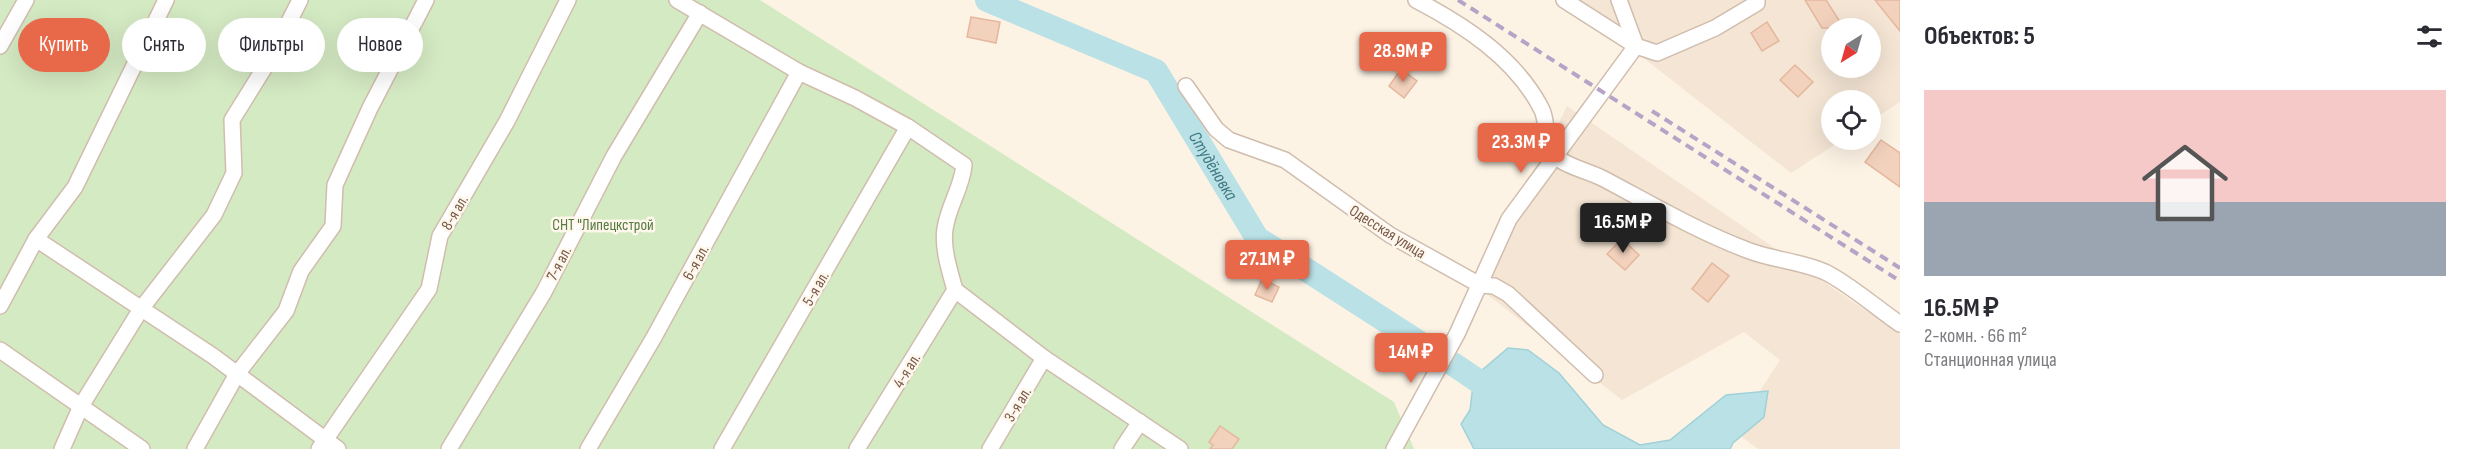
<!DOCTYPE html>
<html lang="ru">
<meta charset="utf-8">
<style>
:root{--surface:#fff;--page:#f2f2f3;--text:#2b2b33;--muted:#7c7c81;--line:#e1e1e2;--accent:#e7694a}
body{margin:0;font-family:"Sofia Sans Condensed",sans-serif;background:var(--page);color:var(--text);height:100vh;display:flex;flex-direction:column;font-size:22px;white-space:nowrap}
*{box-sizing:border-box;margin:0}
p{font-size:20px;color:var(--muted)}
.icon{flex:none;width:33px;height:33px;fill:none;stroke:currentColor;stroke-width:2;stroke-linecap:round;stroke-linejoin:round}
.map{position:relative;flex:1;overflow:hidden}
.details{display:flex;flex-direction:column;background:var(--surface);width:570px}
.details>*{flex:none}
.guide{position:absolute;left:18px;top:18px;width:570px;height:54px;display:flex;gap:12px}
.needle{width:39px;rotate:217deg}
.buttons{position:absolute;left:1821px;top:18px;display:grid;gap:12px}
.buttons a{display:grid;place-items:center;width:60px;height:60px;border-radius:50%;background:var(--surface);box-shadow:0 6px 24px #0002;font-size:30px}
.price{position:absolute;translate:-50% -51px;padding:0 14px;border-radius:6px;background:var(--accent);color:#fff;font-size:20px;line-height:39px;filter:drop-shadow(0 2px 3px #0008)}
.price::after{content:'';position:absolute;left:50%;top:36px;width:18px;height:14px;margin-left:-9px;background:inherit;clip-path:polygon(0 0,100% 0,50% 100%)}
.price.active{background:#222;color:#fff}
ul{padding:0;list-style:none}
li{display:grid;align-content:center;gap:12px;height:318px;padding:0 24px}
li+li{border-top:2px solid var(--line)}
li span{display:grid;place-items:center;height:186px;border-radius:0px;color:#555}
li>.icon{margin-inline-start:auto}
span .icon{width:108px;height:108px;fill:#fffc;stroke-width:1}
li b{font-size:26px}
h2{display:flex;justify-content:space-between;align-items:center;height:72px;padding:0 24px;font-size:26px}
.tag{padding:0 21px;border-radius:27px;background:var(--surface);box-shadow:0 6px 24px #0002;font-size:21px;line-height:54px}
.tag.active{background:var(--accent);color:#fff}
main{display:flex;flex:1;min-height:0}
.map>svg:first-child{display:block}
.residential{fill:#f4e5d4;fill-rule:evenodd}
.green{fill:#d4eac3}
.water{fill:#b9e1e6;stroke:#a0d1d8;stroke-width:1.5}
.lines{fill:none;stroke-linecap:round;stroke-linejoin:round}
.river{stroke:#b9e1e6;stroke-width:24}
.building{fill:#f2d1bd;stroke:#e5b79d;stroke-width:1.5}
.minor-casing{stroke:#d0bdae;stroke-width:18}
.minor{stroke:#fff;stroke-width:15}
.rail{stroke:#b6a3c7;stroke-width:4;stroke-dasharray:9 6;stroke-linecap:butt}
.labels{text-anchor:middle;stroke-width:5;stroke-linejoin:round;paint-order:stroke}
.street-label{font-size:16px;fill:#76594a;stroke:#fff7ec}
.park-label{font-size:16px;fill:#547c42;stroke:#fff7ec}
.water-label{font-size:18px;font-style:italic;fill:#407983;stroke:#fff7ec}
</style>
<main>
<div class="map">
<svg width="1900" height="449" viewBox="0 0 1900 449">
<rect width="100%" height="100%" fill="#fdf3e5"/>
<!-- residential -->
<g class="residential">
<path d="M1569,0H1900V102L1871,121L1870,100H1832V140H1842L1791,173ZM1832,28H1870V68H1832Z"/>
<polygon points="1567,106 1900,334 1900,449 1758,449 1734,431 1780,360 1744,332 1622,400 1479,288"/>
</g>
<!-- green -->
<polygon class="green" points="0,0 760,0 1394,402 1414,449 0,449"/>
<!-- water -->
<polygon class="water" points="1508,348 1528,350 1559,373 1603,425 1640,445 1670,440 1726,395 1768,391 1764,417 1733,443 1730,449 1474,449 1461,424 1470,410 1474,377"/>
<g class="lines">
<!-- river -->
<g class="river">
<path id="s1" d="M987,0L1156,71L1257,238L1434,352"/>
<polyline points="1453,364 1499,395"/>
</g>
</g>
<!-- building -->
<g class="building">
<polygon points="1805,0 1826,0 1844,28 1822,28"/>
<polygon points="1875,0 1900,0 1900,31"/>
<polygon points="971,17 1000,22 996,43 967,37"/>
<polygon points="1767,22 1779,41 1762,51 1751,33"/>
<polygon points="1795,65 1813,82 1798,97 1780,80"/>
<polygon points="1401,69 1417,81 1404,98 1389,86"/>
<polygon points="1881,140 1900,153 1900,187 1865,162"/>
<polygon points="1622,239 1639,255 1625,270 1607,254"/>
<polygon points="1712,263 1729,276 1708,302 1692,289"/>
<polygon points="1262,279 1279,287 1272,302 1255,295"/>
<polygon points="1220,426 1239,439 1232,449 1210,449 1213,445 1209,442"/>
</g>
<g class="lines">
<defs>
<g id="minor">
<path d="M677,0L799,72L855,98L908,127L964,165C962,188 948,206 945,229C942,248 950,272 955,290L1044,358L1180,449"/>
<path d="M1416,0C1464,25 1515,58 1541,108C1549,122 1543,144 1555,156C1567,167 1589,171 1604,179C1651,204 1697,231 1747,250C1772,260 1800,261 1825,272C1848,283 1878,309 1900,324"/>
<polyline points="1564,0 1636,46 1657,53 1715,28 1757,3 1757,0"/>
<polyline points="1619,0 1636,46"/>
<polyline points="0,46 26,0"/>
<polyline points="1186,86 1216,129 1229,140 1285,160 1390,235 1480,285 1494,286 1508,294 1595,375"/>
<polyline points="36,239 213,356 338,449"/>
<polyline points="0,306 36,239 75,187 166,0"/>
<polyline points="0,350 142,449"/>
<polyline points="62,449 81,406 141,309 214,215 234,173 232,120 271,57 300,0"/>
<polyline points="195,449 237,374 286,311 301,271 333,226 335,185 370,108 426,0"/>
<polyline points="319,449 429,289 440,236 507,121 568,0"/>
<polyline points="449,449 544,292 614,156 700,13"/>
<polyline points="588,449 653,339 799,72"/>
<polyline points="722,449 908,127"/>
<polyline points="857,449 955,290"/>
<polyline points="990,449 1044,358"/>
<polyline points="1122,449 1140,422"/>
<polyline points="1394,449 1457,334 1509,219 1636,46"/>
</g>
</defs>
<!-- minor casing -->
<use href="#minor" class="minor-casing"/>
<!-- minor -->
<use href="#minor" class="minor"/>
<!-- rail -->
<g class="rail">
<polyline points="1458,0 1900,281"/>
<polyline points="1652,111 1900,268"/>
</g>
</g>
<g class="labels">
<!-- street labels -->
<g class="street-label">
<text transform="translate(454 212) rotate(-60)" y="6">8-я ал.</text>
<text transform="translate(1388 231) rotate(32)" y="6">Одесская улица</text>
<text transform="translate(695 262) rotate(-61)" y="6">6-я ал.</text>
<text transform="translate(558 263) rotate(-63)" y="6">7-я ал.</text>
<text transform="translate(815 288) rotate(-60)" y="6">5-я ал.</text>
<text transform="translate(906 370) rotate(-58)" y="6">4-я ал.</text>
<text transform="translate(1017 404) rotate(-59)" y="6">3-я ал.</text>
</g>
<!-- park labels -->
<g class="park-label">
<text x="603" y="230">СНТ "Липецкстрой</text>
</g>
<!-- water labels -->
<g class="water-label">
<text dy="6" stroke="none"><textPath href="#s1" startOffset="294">Студёновка</textPath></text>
</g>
</g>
</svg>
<div class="buttons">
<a><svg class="needle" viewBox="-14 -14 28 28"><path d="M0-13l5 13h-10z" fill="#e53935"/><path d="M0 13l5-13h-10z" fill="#7c7c81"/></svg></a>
<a><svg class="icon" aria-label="locate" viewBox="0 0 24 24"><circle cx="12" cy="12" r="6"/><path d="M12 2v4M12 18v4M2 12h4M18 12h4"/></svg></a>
</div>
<b class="price" style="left:1403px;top:83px">28.9M ₽</b>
<b class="price" style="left:1521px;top:174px">23.3M ₽</b>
<b class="price active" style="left:1623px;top:254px">16.5M ₽</b>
<b class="price" style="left:1267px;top:291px">27.1M ₽</b>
<b class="price" style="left:1411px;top:384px">14M ₽</b>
<div class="guide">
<a class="tag active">Купить</a>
<a class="tag">Снять</a>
<a class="tag">Фильтры</a>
<a class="tag">Новое</a>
</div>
</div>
<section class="details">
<h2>Объектов: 5<svg class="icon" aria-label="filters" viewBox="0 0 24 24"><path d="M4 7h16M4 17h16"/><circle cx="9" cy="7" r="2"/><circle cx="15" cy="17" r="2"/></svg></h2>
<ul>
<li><span style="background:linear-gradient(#f6c9c9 60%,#9aa5b1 0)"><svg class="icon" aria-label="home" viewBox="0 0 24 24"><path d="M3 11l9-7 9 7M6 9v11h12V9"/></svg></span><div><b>16.5M ₽</b><p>2-комн. · 66 m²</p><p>Станционная улица</p></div></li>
</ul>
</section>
</main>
